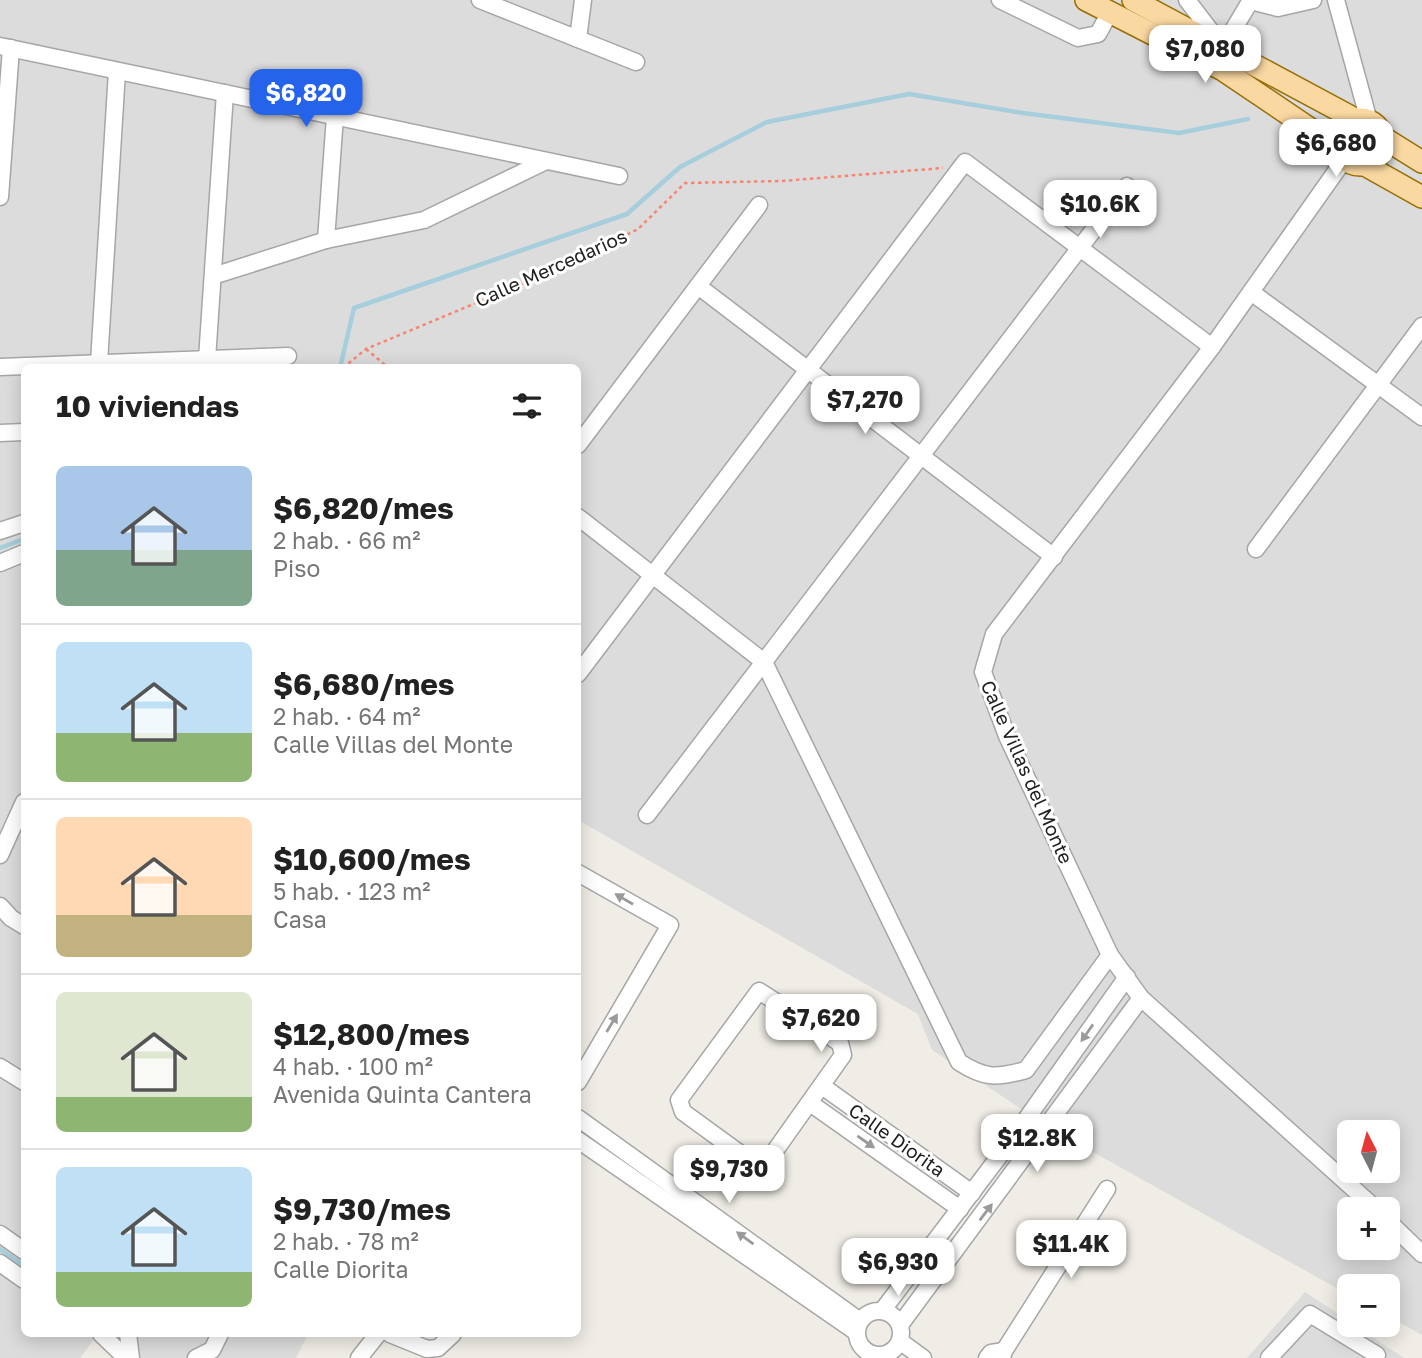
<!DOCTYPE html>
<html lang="es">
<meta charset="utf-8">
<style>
:root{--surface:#fff;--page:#f2f2f2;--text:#222;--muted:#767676;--line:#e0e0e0;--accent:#2563eb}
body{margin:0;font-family:"Golos Text",sans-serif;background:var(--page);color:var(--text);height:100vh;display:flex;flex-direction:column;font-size:26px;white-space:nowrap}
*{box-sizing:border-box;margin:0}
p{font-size:23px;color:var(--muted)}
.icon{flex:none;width:38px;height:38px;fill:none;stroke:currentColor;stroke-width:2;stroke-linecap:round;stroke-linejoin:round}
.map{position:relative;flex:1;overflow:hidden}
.drawer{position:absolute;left:21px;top:364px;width:560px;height:973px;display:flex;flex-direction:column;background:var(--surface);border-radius:10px;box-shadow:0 4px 18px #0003}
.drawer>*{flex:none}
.needle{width:46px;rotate:354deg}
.controls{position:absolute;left:1337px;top:1120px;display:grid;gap:14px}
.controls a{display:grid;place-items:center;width:63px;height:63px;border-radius:10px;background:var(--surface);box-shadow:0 4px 18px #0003;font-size:35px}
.price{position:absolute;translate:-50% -60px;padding:0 16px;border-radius:14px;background:#fff;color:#222;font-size:23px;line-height:46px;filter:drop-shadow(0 2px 4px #0008)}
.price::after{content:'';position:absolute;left:50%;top:42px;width:21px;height:16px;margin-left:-10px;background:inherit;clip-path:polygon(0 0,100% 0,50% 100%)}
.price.active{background:var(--accent);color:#fff}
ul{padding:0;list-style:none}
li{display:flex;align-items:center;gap:21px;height:175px;padding:0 35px}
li+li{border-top:2px solid var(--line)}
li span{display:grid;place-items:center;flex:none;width:196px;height:140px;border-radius:10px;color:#555}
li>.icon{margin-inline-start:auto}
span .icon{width:84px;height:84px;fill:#fffc;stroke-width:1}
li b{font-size:30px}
h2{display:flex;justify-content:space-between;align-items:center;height:84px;padding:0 35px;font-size:30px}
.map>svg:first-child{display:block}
.residential{fill:#dddcdc;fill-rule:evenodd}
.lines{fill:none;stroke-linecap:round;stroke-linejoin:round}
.stream{stroke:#a7cedc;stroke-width:4.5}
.minor-casing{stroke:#a6a6a6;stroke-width:19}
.major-casing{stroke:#976e04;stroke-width:24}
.path{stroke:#f78570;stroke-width:2.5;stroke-dasharray:3.5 3.5;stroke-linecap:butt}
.minor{stroke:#fff;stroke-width:16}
.major{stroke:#fad8a1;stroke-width:21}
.oneway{fill:#9a9a9a}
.labels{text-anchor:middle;stroke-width:6;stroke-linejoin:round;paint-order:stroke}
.street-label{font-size:19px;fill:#1f1f1f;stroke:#fff}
</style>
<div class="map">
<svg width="1422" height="1358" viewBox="0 0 1422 1358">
<rect width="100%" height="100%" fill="#f0ede6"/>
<!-- residential -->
<g class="residential">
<path d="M0,0H1422V1335L1388,1316V1286H1349V1295L1050,1128L932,1050L918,1014L578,820V368H24V1334H308L296,1358H116L98,1334L80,1358H0ZM1349,1132H1388V1171H1349ZM1349,1209H1388V1248H1349Z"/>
<polygon points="1305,1292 1349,1321 1349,1325 1354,1325 1404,1358 1247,1358"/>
</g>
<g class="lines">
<!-- stream -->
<g class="stream">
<polyline points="340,368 354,308 627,214 680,167 767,122 909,94 1023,113 1179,133 1248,119"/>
<polyline points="0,548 24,539"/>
<polyline points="0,1249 24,1266"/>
<polyline points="116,1334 117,1343"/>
</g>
<defs>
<g id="minor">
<polyline points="480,0 636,62"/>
<polyline points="1000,0 1078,38 1098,34 1110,12"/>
<polyline points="1187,0 1223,47 1251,0"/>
<polyline points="1336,0 1369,121"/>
<polyline points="1251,1 1278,8 1313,0"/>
<polyline points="578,39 583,0"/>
<polyline points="0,46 619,176"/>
<polyline points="1344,160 1212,347 994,634 983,672 1007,736 1110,955 1141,998 1376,1209"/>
<polyline points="0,197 11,48"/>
<polyline points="326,240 335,116"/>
<polyline points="213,276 326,240 424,220 546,161"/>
<polyline points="698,286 1054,557"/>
<polyline points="1251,292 1422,417"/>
<polyline points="207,359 225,93"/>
<polyline points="99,363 117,71"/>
<polyline points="0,367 288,356"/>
<polyline points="0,433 24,432"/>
<polyline points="578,445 759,205"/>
<path d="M578,517L764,662L959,1062C985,1079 997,1078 1026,1070L1110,955"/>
<polyline points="0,531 24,523"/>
<polyline points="1256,549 1422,326"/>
<polyline points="0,563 24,553"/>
<polyline points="578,674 965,162 1212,347"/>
<polyline points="647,815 1127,186"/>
<polyline points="0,855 24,802"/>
<polyline points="578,873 670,925 578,1082"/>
<polyline points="0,906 11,918 24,926"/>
<polygon points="759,991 840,1043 843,1055 767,1162 753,1163 683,1112 679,1100"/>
<polyline points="0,1067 24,1082"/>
<polyline points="822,1086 972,1193"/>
<polyline points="810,1103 960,1209"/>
<polyline points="578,1118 860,1321"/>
<polyline points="578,1140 856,1332"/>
<polyline points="1388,1221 1422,1254"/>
<polyline points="0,1234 24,1251"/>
<polyline points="0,1263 24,1280"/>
<circle cx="879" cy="1333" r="22"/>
<polyline points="882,1311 1010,1142 1127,977"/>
<polyline points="900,1325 1141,998"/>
<polyline points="101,1334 126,1358"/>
<polyline points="128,1334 131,1358"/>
<polyline points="390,1334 427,1349 438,1348 453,1334"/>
<polyline points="901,1342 923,1358"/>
<polyline points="196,1358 212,1350 220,1334"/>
<polyline points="359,1358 378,1334"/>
<polyline points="987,1358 991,1353 1004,1351"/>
<polyline points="1002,1358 1004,1351 1107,1189"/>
<polyline points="1269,1358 1310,1314 1377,1355 1375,1358"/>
</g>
<g id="major">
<polyline points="1086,0 1223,70 1337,147"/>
<polyline points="1133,0 1355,119"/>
<circle cx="1360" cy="142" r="23"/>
<polyline points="1382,137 1422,162"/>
<polyline points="1365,165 1422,197"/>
</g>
</defs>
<!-- minor casing -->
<use href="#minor" class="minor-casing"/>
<!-- major casing -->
<use href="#major" class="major-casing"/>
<!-- path -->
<g class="path">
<polyline points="366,349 389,368"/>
<polyline points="343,368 366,349 567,265 638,229 685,183 782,181 943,168"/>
</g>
<!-- minor -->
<use href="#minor" class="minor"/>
<!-- major -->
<use href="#major" class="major"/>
</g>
<!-- one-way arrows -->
<defs><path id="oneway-solid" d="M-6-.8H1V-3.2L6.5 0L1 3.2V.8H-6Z" transform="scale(1.75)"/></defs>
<g class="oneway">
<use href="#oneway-solid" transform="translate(624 899) rotate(-150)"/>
<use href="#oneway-solid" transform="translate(612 1023) rotate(-59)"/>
<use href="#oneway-solid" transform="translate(1087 1033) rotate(125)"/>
<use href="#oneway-solid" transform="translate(866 1142) rotate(35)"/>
<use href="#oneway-solid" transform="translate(986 1212) rotate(-53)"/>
<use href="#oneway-solid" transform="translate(745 1238) rotate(-144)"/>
</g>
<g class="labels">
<!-- street labels -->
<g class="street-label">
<text transform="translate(551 268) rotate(-24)" y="7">Calle Mercedarios</text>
<text transform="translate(1027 772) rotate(66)" y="7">Calle Villas del Monte</text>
<text transform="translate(897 1140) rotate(35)" y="7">Calle Diorita</text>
</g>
</g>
</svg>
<div class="controls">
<a><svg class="needle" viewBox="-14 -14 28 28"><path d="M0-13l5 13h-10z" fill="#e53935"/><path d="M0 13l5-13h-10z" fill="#767676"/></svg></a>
<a>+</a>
<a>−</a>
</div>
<b class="price" style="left:1205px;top:85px">$7,080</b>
<b class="price active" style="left:306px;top:129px">$6,820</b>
<b class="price" style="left:1336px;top:179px">$6,680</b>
<b class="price" style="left:1100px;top:240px">$10.6K</b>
<b class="price" style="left:865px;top:436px">$7,270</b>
<b class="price" style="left:821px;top:1054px">$7,620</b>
<b class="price" style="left:1037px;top:1174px">$12.8K</b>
<b class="price" style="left:729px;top:1205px">$9,730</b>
<b class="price" style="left:1071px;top:1280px">$11.4K</b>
<b class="price" style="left:898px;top:1298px">$6,930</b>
<section class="drawer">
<h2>10 viviendas<svg class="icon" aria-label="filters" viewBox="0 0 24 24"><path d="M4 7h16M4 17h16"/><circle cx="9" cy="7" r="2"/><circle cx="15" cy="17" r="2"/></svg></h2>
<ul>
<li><span style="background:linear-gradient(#a9c7e8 60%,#7fa58c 0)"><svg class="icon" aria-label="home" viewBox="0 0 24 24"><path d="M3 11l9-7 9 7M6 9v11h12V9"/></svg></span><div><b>$6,820/mes</b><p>2 hab. · 66 m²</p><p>Piso</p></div></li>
<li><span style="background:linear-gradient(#bfe0f5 65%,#8fb573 0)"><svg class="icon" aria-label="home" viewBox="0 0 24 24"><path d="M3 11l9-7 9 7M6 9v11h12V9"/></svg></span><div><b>$6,680/mes</b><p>2 hab. · 64 m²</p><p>Calle Villas del Monte</p></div></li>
<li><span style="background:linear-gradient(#ffd9b3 70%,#c2b280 0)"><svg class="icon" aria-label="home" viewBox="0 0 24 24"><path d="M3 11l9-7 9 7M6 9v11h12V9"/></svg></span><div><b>$10,600/mes</b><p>5 hab. · 123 m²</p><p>Casa</p></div></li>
<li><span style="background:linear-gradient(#dfe7d0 75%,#8fb573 0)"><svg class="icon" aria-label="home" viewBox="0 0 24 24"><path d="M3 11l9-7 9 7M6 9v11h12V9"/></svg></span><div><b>$12,800/mes</b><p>4 hab. · 100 m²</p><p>Avenida Quinta Cantera</p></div></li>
<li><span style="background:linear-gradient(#bfe0f5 75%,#8fb573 0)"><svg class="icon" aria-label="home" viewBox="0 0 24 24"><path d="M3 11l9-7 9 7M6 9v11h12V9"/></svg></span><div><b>$9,730/mes</b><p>2 hab. · 78 m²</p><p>Calle Diorita</p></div></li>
</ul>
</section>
</div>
